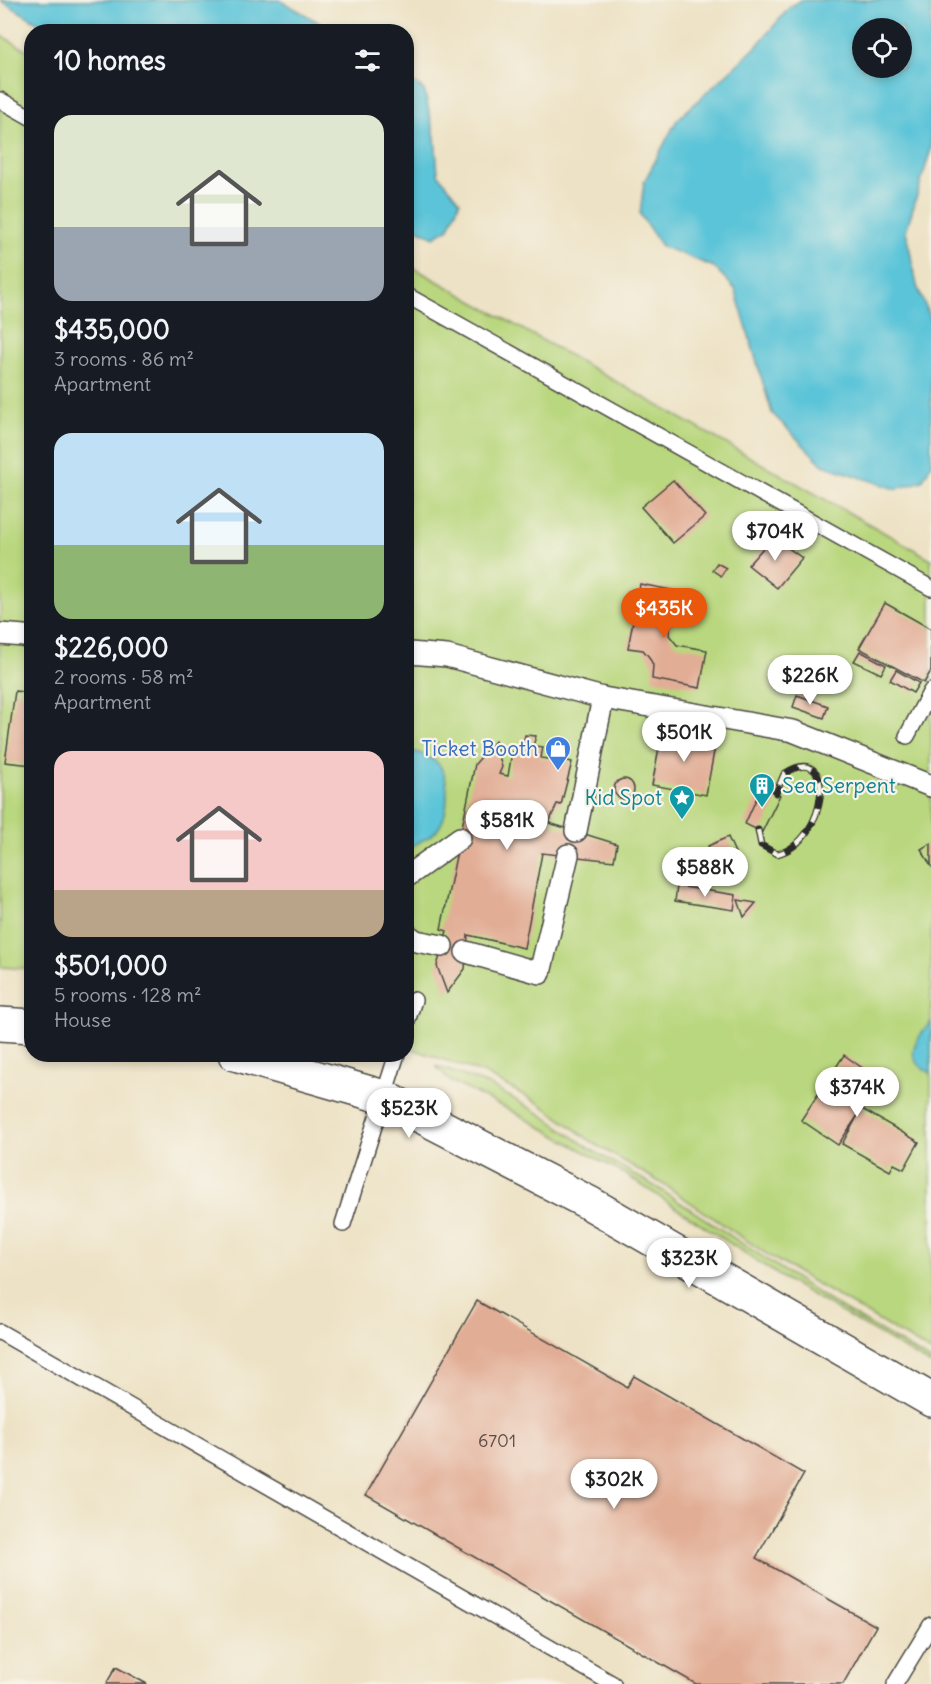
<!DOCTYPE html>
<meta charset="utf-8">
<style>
:root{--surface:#171b24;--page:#242831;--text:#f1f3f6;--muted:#9ea1a6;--accent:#ea580c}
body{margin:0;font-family:Delius,sans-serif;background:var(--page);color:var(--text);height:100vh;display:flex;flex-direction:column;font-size:22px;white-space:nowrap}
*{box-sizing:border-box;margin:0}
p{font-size:20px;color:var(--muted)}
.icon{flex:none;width:33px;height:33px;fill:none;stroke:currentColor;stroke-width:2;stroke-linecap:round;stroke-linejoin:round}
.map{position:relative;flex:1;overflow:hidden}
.sheet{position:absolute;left:24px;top:24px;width:390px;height:1038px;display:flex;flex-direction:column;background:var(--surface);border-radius:24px;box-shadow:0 3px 9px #0003}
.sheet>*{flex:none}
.buttons{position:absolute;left:852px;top:18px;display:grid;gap:12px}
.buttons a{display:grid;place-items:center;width:60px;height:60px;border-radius:50%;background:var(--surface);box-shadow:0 3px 9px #0003;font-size:30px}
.price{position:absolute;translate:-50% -51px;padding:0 14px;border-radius:21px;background:#fff;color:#222;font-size:20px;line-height:39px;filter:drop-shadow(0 2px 3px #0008)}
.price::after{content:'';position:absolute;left:50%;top:36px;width:18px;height:14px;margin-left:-9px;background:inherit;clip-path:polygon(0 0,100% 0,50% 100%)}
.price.active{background:var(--accent);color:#fff}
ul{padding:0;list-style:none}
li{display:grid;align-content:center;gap:12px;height:318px;padding:0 30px}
li span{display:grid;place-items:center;height:186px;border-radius:18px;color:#555}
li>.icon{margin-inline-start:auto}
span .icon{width:108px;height:108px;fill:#fffc;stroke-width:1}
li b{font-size:26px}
h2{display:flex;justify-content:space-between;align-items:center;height:72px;padding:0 30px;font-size:26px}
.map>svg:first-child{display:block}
.green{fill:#b9d77e;stroke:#728154;stroke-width:1.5}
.water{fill:#5cc4d8;stroke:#447882;stroke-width:1.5;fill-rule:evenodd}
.building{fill:#e2ad95}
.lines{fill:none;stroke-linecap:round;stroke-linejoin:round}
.service-casing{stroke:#484642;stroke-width:18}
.pedestrian-casing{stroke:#484642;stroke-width:24}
.tertiary-casing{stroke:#484642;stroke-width:36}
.service{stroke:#fff;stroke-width:15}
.pedestrian{stroke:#fff;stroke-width:21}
.tertiary{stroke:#fff;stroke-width:33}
.rail-casing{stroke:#2b2b2b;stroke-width:7}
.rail{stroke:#f7f3e8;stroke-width:4.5;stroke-dasharray:14;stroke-linecap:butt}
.labels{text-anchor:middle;stroke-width:4.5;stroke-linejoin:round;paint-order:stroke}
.number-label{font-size:18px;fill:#594c46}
.shop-label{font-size:21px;fill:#366cbe;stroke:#f7f3e8;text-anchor:end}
.culture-label{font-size:21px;fill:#0d838f;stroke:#f7f3e8;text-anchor:start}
</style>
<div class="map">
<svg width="931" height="1684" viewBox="0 0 931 1684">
<rect width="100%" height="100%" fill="#f7f3e8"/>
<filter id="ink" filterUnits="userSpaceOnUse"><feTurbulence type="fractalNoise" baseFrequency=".0167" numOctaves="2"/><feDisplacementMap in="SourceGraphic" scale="12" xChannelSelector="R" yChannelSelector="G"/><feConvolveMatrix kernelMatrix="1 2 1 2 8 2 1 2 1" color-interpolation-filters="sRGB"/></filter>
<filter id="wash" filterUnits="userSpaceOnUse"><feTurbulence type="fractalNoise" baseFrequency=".008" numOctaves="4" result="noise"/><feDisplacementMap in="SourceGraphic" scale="24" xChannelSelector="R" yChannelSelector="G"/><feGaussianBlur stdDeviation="1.35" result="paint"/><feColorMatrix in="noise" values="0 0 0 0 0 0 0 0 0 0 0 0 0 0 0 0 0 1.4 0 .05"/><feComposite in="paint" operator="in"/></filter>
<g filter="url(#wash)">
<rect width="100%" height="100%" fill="#ede2c5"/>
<!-- green -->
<g class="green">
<polygon points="0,35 32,53 31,969 0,967"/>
<polygon points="407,264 931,559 931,1352 768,1255 666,1186 595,1144 540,1104 485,1074 407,1047"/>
<polygon points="436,1066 489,1085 542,1115 592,1150 661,1190 834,1304 931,1361 931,1365 783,1278 628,1176 514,1112 450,1081"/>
</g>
<!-- water -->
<g class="water">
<polygon points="0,0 280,0 334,31 52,31"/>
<path d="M801,0H931V149L906,231L917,286L931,320V465L922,481L896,489L823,465L772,413L735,289L714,267L661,246L640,214L644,182L677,120L755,48L790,7ZM902,28V68H862V28Z"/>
<polygon points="407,78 424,90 435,137 438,174 460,201 449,228 434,237 407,224"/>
<path d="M407,750C417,752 433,757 440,766C450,780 449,811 440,826C432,839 417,841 407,850Z"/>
<path d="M931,1022V1073C901,1058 915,1041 931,1022Z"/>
</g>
<g id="blocks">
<!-- building -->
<g class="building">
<polygon points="673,480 705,516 673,543 641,507"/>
<polygon points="773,537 802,558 777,588 748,565"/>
<polygon points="717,563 726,568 721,576 712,570"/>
<polygon points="640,584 677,591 669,635 677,645 707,650 700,688 652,679 653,665 649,657 643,650 628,648"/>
<polygon points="885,603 931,629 931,671 924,683 859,648"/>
<polygon points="860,651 886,665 881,674 854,661"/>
<polygon points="896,670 919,683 913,693 890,680"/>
<polygon points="15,691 32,693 32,765 5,762"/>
<polygon points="797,695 828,706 824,718 793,707"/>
<polygon points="662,732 716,741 706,795 652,785"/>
<polygon points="525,735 536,736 533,746 543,747 541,758 548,759 549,756 572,762 561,805 557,804 549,823 617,844 614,861 542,853 524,948 468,935 465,969 447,993 437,966 447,931 441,929 475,764 495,741 502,767 499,774 508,776 512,752 521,754"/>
<circle cx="624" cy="789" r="10"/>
<polygon points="762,786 780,795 762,832 745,824"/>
<polygon points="728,837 736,855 716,865 708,846"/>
<polygon points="931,843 931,866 921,849"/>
<polygon points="677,886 736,895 734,910 675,901"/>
<polygon points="738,900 756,903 744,917"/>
<polygon points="844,1055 881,1081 862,1109 919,1142 904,1169 894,1164 890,1171 842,1144 860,1112 838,1145 801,1120"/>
<polygon points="477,1301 627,1387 634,1376 804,1474 756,1558 876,1626 843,1684 696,1684 366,1495"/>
<polygon points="116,1667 147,1684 106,1684"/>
</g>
</g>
</g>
<g filter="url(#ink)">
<use href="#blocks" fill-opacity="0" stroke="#484642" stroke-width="1.5"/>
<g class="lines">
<defs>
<g id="service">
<polyline points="0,100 32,118"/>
<polyline points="406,295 931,588"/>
<polyline points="907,736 931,691"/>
<polyline points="406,1025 414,1000"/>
<polyline points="343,1224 397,1054"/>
<polyline points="0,1332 613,1684"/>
<polyline points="895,1684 931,1625"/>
</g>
<g id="pedestrian">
<polyline points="0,634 24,636 32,639"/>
<polyline points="409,653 447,656 603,698 793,731 931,786"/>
<polyline points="576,831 603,698"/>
<polyline points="406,877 460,838"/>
<polyline points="406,934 416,941 442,946"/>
<polyline points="466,952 540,973 568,855"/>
</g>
<g id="tertiary">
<polyline points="0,1024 32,1026"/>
<polyline points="235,1054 384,1097 591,1204 931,1400"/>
</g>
</defs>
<!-- service casing -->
<use href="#service" class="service-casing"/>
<!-- pedestrian casing -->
<use href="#pedestrian" class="pedestrian-casing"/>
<!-- tertiary casing -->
<use href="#tertiary" class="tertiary-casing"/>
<!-- service -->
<use href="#service" class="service"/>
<!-- pedestrian -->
<use href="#pedestrian" class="pedestrian"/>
<!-- tertiary -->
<use href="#tertiary" class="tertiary"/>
<defs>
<path id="rail" d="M758,830L761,845L777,854C828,842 839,738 784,774L776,793"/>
</defs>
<!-- rail casing -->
<use href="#rail" class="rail-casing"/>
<!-- rail -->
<use href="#rail" class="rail"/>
</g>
</g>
<!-- icons -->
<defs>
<symbol id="shop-pin" viewBox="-11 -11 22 30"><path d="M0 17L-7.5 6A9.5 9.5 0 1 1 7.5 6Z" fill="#3f7fe0" stroke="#f7f3e8"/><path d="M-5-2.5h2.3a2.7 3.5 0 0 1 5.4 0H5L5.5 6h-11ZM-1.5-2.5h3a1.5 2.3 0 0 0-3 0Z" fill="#fff"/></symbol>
<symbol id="building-pin" viewBox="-11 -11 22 30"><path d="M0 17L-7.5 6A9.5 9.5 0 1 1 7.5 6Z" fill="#0f9aa8" stroke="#f7f3e8"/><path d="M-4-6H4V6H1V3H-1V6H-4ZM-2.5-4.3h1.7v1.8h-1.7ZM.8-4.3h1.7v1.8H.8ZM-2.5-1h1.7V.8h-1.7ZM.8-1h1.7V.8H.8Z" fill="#fff"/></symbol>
<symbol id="sight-pin" viewBox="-11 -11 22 30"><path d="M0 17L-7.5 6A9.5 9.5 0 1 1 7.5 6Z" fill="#0f9aa8" stroke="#f7f3e8"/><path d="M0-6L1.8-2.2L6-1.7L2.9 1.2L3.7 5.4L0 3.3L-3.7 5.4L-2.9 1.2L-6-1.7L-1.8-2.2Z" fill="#fff"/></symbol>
</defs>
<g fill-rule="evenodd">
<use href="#shop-pin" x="543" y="734" width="30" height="40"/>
<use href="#building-pin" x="747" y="771" width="30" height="40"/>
<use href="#sight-pin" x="667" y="783" width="30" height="40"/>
</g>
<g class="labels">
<!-- number labels -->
<g class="number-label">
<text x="497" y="1447">6701</text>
</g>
<!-- shop labels -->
<g class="shop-label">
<text x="538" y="756">Ticket Booth</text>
</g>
<!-- culture labels -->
<g class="culture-label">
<text x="782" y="793">Sea Serpent</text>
<text x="662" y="805" text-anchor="end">Kid Spot</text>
</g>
</g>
</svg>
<div class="buttons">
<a><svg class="icon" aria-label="locate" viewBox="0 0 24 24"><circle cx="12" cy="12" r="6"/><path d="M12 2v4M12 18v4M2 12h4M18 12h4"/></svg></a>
</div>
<b class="price" style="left:775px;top:562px">$704K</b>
<b class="price active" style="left:664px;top:639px">$435K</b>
<b class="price" style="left:810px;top:706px">$226K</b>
<b class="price" style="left:684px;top:763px">$501K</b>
<b class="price" style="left:507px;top:851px">$581K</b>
<b class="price" style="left:705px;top:898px">$588K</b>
<b class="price" style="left:857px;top:1118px">$374K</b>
<b class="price" style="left:409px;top:1139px">$523K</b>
<b class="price" style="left:689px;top:1289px">$323K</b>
<b class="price" style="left:614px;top:1510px">$302K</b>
<section class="sheet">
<h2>10 homes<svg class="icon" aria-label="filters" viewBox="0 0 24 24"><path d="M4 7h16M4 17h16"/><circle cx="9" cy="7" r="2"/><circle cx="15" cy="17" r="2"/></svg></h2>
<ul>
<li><span style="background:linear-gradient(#dfe7d0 60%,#9aa5b1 0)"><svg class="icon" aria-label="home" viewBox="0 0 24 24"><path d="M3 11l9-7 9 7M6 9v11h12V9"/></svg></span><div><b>$435,000</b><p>3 rooms · 86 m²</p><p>Apartment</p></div></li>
<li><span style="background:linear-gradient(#bfe0f5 60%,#8fb573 0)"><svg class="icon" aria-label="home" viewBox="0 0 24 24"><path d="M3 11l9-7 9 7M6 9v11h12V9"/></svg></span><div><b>$226,000</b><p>2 rooms · 58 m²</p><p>Apartment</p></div></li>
<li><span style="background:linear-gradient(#f6c9c9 75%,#b9a48a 0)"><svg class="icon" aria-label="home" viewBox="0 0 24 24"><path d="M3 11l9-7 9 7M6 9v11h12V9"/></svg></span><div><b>$501,000</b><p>5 rooms · 128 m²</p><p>House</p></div></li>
</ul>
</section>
</div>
